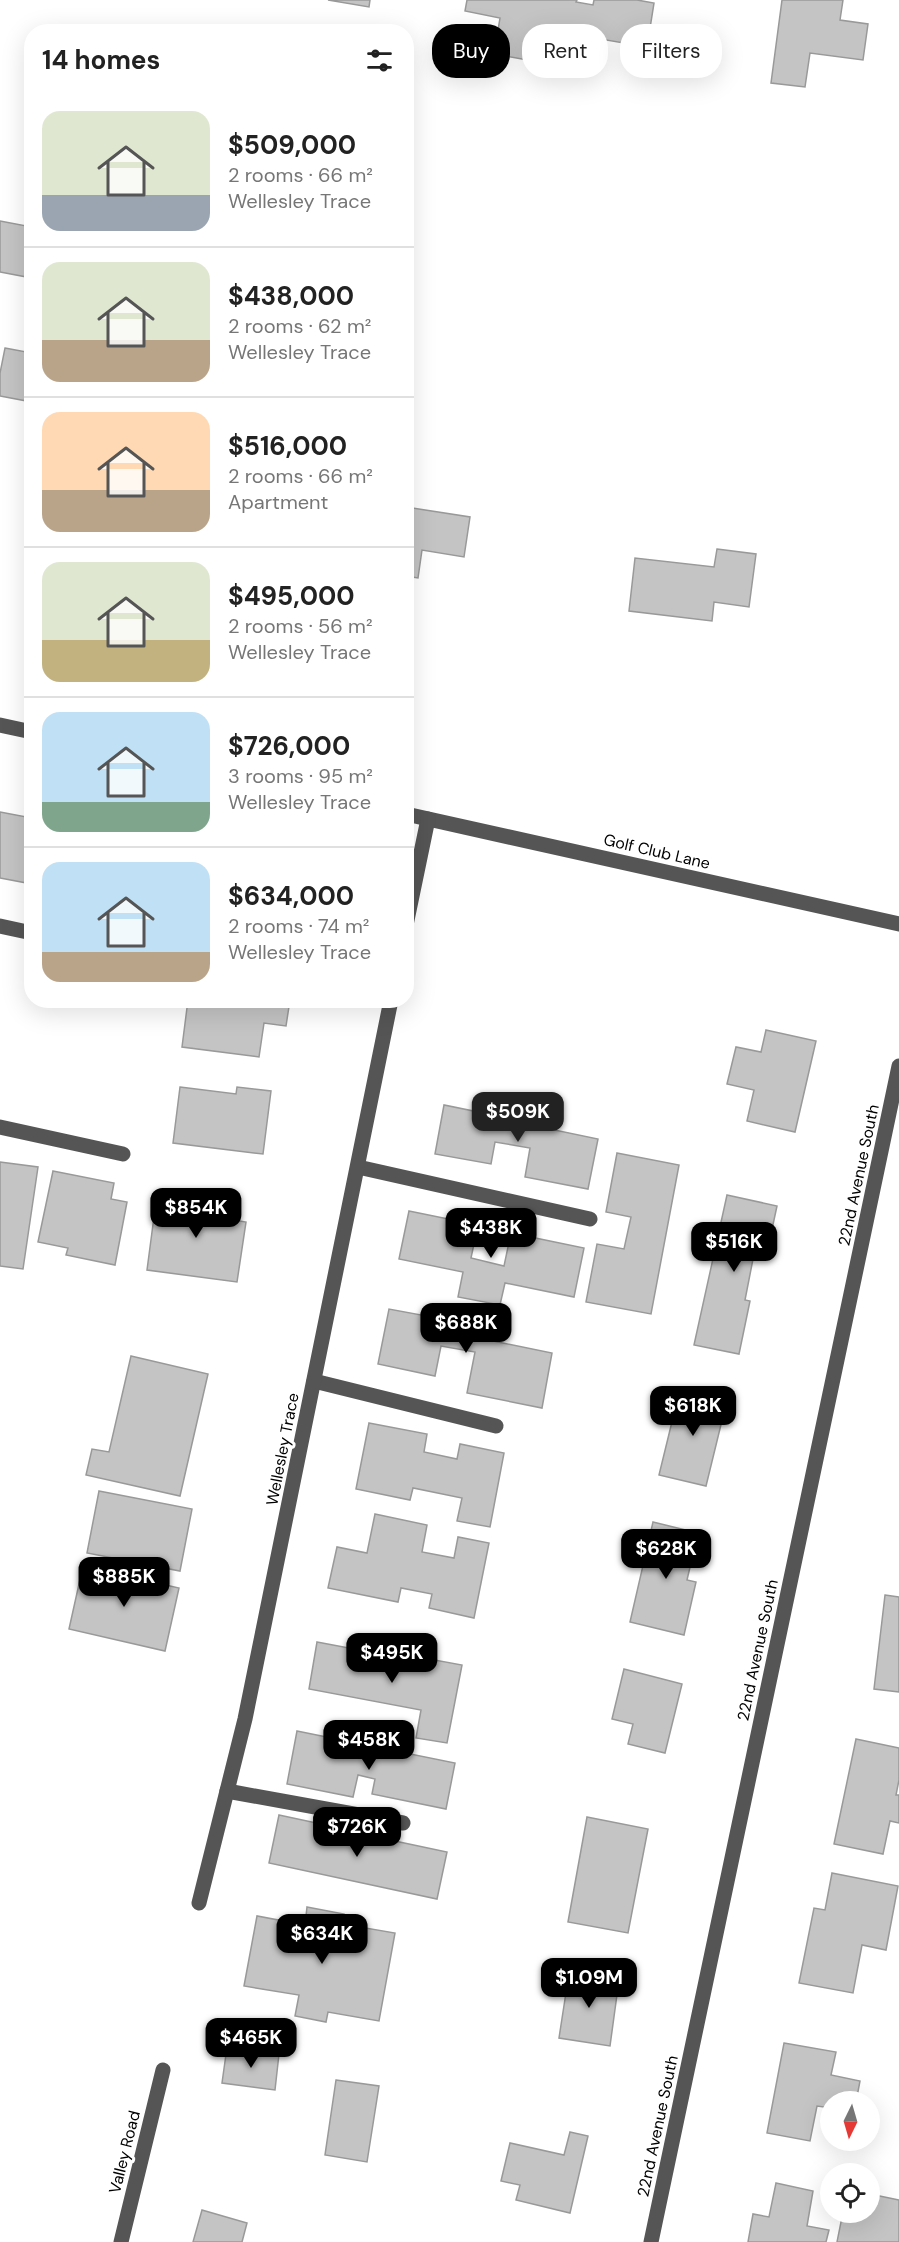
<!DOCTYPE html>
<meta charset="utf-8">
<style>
:root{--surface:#fff;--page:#f6f6f6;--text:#222;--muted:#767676;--line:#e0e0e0;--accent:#000}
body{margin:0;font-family:"DM Sans",sans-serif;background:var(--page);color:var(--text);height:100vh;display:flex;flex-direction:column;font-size:22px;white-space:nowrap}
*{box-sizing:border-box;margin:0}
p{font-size:20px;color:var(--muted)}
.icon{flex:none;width:33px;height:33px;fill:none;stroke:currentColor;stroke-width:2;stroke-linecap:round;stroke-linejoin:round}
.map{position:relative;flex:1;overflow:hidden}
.side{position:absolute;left:24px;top:24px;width:390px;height:984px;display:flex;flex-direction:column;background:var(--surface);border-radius:24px;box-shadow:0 6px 24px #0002}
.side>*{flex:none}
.guide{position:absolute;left:432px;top:24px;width:376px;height:54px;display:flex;gap:12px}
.needle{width:39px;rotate:185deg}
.buttons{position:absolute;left:820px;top:2091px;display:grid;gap:12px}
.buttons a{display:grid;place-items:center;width:60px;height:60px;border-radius:50%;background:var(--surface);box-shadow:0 6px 24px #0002;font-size:30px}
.price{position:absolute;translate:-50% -51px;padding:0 14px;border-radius:12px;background:var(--accent);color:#fff;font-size:20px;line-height:39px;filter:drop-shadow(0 2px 3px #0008)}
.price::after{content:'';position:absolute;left:50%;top:36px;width:18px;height:14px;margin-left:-9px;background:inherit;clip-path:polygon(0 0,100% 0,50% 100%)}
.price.selected{background:#222;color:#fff}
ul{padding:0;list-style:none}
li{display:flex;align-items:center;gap:18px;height:150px;padding:0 18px}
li+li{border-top:2px solid var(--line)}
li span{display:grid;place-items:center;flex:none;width:168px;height:120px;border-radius:18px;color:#555}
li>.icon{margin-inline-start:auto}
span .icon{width:72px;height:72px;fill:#fffc;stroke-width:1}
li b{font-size:26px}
h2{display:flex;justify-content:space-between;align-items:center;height:72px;padding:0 18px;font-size:26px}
.chip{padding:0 21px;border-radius:24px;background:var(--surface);box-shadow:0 6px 24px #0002;font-size:21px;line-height:54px}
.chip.selected{background:var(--accent);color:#fff}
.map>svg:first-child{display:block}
.building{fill:#c4c4c4;stroke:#999;stroke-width:1.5}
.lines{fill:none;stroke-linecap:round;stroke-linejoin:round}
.minor{stroke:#555;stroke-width:15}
.labels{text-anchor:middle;stroke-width:6;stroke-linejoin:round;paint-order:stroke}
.street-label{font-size:16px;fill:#000;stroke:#fff}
</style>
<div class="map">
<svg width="899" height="2242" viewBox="0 0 899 2242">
<rect width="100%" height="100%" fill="#fff"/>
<!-- building -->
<g class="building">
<polygon points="328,0 370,0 369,7"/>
<polygon points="467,0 577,0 576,2 593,5 594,0 637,0 654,3 647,47 589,37 583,70 494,54 500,18 465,11"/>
<polygon points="782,0 843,0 840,20 868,24 863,60 810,53 805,87 771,83"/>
<polygon points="0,221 32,227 32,278 0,272"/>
<polygon points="5,348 32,353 32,402 0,396 0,373"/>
<polygon points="406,507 470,517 464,557 422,550 418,578 406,576"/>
<polygon points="717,549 756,554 749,607 714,602 712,621 629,611 635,558 714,567"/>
<polygon points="0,812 32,818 32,884 0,878"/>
<polygon points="188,1000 290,1000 286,1026 264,1023 259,1057 182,1047"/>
<polygon points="766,1030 816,1041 795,1132 747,1121 754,1090 727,1084 736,1047 761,1052"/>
<polygon points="180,1087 236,1094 237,1087 271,1091 263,1154 173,1143"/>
<polygon points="500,1104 543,1112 540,1127 598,1139 588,1189 525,1177 530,1148 495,1142 491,1164 435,1154 444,1105 498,1116"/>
<polygon points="617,1153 679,1165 651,1314 586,1302 597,1244 624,1249 631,1217 606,1212"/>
<polygon points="0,1162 38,1167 23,1269 0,1266"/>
<polygon points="53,1171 114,1183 111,1199 127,1202 115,1265 66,1255 68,1248 38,1242"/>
<polygon points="157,1194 230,1204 228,1219 246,1222 237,1282 147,1270"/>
<polygon points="727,1195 777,1206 766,1257 754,1254 745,1300 750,1301 739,1354 694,1345"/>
<polygon points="409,1211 478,1225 471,1258 504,1266 511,1233 584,1248 574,1297 505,1283 500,1305 458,1297 463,1272 399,1259"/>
<polygon points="440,1307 487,1316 483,1339 552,1353 542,1408 467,1393 475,1352 441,1346 435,1376 378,1364 389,1309 437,1318"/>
<polygon points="131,1356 208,1374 180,1496 86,1475 92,1449 109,1452"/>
<polygon points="680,1389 727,1400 706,1486 659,1475"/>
<polygon points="369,1423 427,1434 424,1452 457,1459 460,1444 504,1453 490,1527 457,1521 462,1498 413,1488 410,1500 356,1489"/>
<polygon points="99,1491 192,1509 180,1571 87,1553"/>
<polygon points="375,1514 427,1525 422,1552 454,1558 458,1537 489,1543 474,1618 429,1608 432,1594 401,1588 398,1602 328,1588 337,1547 367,1553"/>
<polygon points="653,1522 698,1533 687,1580 696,1582 684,1635 630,1622"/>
<polygon points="83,1566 179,1588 165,1651 69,1629"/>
<polygon points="885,1595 899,1597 899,1692 874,1689"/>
<polygon points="317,1642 407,1659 408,1655 462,1665 447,1743 416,1738 421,1710 309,1689"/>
<polygon points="624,1669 682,1684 665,1753 628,1744 633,1724 612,1719"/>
<polygon points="297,1731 455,1763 446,1809 372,1794 375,1779 358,1775 353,1797 287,1784"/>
<polygon points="856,1739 899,1748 899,1780 896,1795 899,1795 899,1823 890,1821 883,1854 834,1844"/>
<polygon points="279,1815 354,1831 352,1841 369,1845 371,1836 447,1852 437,1899 269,1863"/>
<polygon points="587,1817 648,1829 628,1933 568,1922"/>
<polygon points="832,1873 898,1886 886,1950 862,1945 853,1993 799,1983 814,1908 825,1910"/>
<polygon points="307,1907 344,1914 342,1924 395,1933 379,2021 328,2012 326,2022 295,2016 299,1995 244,1986 257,1916 305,1925"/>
<polygon points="569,1973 619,1980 610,2046 559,2038"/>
<polygon points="784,2043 836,2052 831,2075 860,2081 856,2102 831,2102 831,2108 817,2106 810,2141 767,2133"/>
<polygon points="227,2047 279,2054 275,2090 222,2083"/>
<polygon points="336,2080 379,2086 367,2162 325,2155"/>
<polygon points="570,2132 588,2136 570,2213 516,2200 520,2185 501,2181 510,2143 564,2155"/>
<polygon points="776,2183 813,2191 807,2226 829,2230 826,2242 748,2242 753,2214 769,2217"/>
<polygon points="870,2194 899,2200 899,2242 837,2242 843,2212 870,2212"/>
<polygon points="202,2210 247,2223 242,2242 193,2242"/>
</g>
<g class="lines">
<!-- minor -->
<g class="minor">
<polyline points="0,725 32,732"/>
<polyline points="406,814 899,924"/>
<polyline points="406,925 428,819"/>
<polyline points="0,926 32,933"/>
<polyline points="0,1127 123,1154"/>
<polyline points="358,1167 590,1219"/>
<polyline points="314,1381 496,1426"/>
<polyline points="227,1791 403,1823"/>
<polyline points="199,1903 245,1719 391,1000"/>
<polyline points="121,2242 163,2070"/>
<polyline points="651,2242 899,1066"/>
</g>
</g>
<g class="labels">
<!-- street labels -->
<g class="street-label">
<text transform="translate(657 851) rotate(13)" y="6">Golf Club Lane</text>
<text transform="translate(858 1175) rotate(-78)" y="6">22nd Avenue South</text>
<text transform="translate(282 1449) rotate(-79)" y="6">Wellesley Trace</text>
<text transform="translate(757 1650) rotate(-78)" y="6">22nd Avenue South</text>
<text transform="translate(657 2126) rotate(-78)" y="6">22nd Avenue South</text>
<text transform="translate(124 2152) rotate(-76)" y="6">Valley Road</text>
</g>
</g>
</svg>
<div class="buttons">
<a><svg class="needle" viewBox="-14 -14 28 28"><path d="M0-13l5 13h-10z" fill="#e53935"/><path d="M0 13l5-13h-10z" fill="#767676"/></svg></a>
<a><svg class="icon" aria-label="locate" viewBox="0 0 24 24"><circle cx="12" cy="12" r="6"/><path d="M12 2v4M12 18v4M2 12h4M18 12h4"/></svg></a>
</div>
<b class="price selected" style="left:518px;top:1143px">$509K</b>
<b class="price" style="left:196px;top:1239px">$854K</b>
<b class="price" style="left:491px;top:1259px">$438K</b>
<b class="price" style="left:734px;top:1273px">$516K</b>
<b class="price" style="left:466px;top:1354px">$688K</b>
<b class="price" style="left:693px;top:1437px">$618K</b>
<b class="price" style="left:666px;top:1580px">$628K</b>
<b class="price" style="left:124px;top:1608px">$885K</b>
<b class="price" style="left:392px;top:1684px">$495K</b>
<b class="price" style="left:369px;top:1771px">$458K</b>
<b class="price" style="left:357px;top:1858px">$726K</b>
<b class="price" style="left:322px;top:1965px">$634K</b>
<b class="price" style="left:589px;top:2009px">$1.09M</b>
<b class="price" style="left:251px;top:2069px">$465K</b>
<div class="guide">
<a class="chip selected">Buy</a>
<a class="chip">Rent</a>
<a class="chip">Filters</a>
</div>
<section class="side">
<h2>14 homes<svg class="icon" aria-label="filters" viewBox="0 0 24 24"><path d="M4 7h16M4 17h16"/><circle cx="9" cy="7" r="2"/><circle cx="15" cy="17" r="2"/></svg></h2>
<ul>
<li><span style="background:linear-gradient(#dfe7d0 70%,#9aa5b1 0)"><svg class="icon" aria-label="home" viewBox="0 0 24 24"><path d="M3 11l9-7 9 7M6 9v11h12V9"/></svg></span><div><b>$509,000</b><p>2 rooms · 66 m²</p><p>Wellesley Trace</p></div></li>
<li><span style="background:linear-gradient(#dfe7d0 65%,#b9a48a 0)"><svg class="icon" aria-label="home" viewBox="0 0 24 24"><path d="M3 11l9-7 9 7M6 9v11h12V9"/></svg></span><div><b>$438,000</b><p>2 rooms · 62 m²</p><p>Wellesley Trace</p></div></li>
<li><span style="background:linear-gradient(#ffd9b3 65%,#b9a48a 0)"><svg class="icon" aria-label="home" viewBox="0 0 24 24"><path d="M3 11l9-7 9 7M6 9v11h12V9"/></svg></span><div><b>$516,000</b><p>2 rooms · 66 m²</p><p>Apartment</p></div></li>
<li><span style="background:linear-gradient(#dfe7d0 65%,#c2b280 0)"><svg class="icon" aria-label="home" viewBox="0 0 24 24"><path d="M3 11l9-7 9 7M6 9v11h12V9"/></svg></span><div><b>$495,000</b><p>2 rooms · 56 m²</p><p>Wellesley Trace</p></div></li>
<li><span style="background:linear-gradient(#bfe0f5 75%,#7fa58c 0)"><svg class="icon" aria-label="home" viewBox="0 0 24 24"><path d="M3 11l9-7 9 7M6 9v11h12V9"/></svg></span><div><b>$726,000</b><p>3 rooms · 95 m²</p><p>Wellesley Trace</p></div></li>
<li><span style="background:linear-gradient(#bfe0f5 75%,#b9a48a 0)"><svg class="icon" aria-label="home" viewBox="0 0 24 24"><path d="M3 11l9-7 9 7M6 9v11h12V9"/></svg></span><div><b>$634,000</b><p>2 rooms · 74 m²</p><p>Wellesley Trace</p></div></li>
</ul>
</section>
</div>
